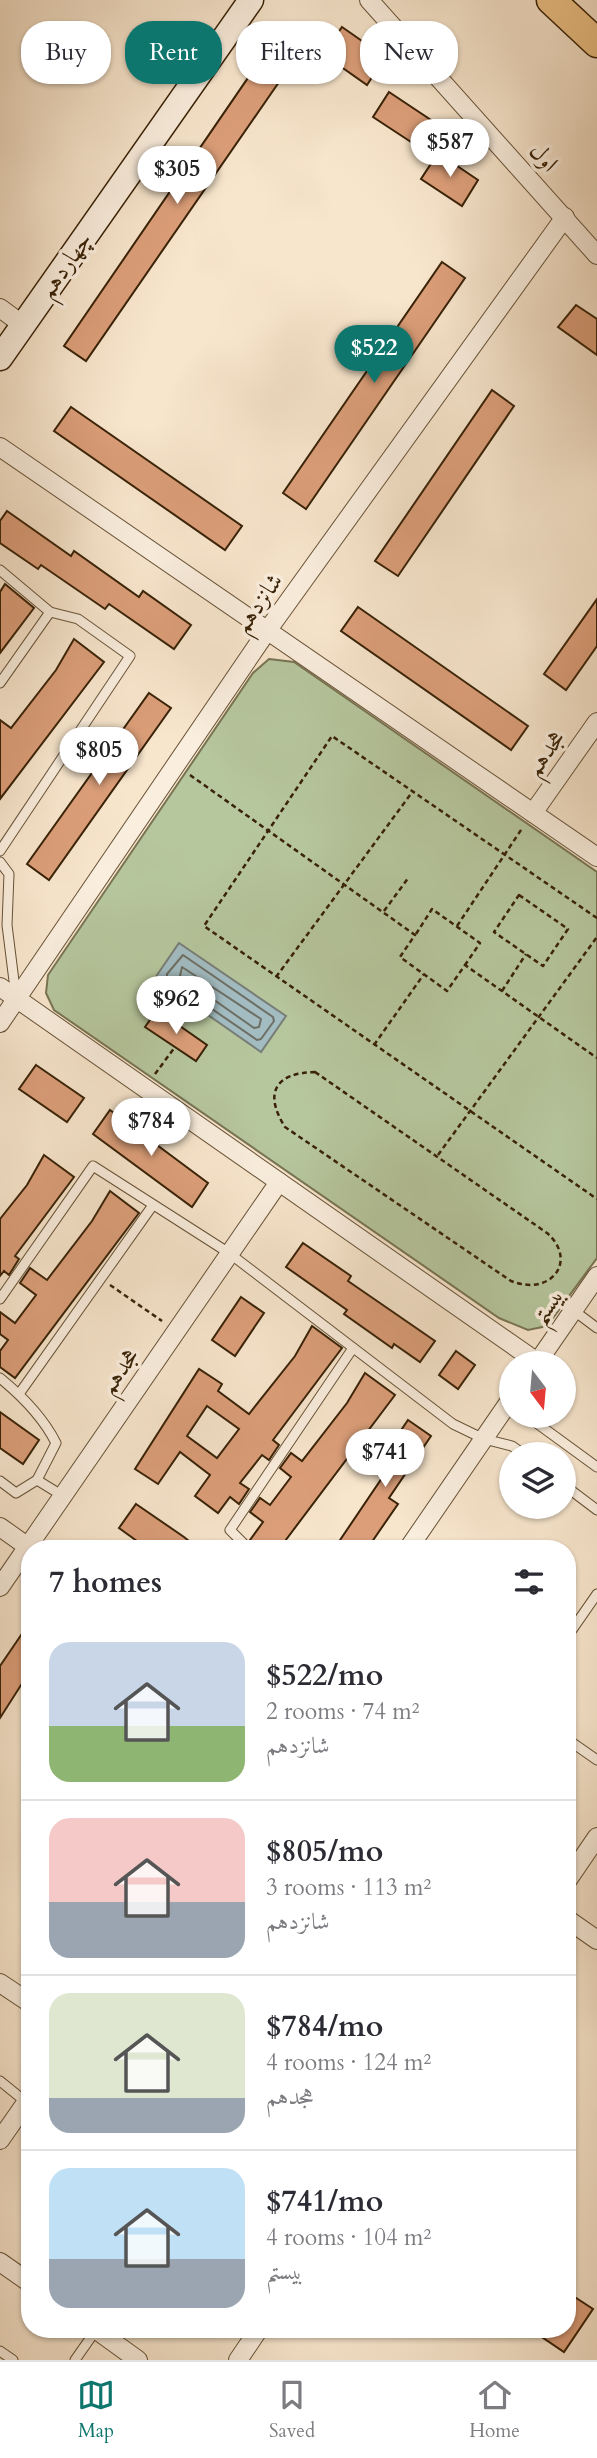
<!DOCTYPE html>
<meta charset="utf-8">
<style>
:root{--surface:#fff;--page:#f2f2f3;--text:#2b2b33;--muted:#7c7c81;--line:#e1e1e2;--accent:#0f766e}
body{margin:0;font-family:Cardo,Amiri,serif;background:var(--page);color:var(--text);height:100vh;display:flex;flex-direction:column;font-size:26px;white-space:nowrap}
*{box-sizing:border-box;margin:0}
p{font-size:23px;color:var(--muted)}
.icon{flex:none;width:38px;height:38px;fill:none;stroke:currentColor;stroke-width:2;stroke-linecap:round;stroke-linejoin:round}
.map{position:relative;flex:1;overflow:hidden}
.details{position:absolute;left:21px;top:1540px;width:555px;height:798px;display:flex;flex-direction:column;background:var(--surface);border-radius:28px;box-shadow:0 2px 5px #0004}
.details>*{flex:none}
.top-card{position:absolute;left:21px;top:21px;width:556px;height:63px;display:flex;gap:14px}
.needle{width:46px;rotate:164deg}
.buttons{position:absolute;left:499px;top:1351px;display:grid;gap:14px}
.buttons a{display:grid;place-items:center;width:77px;height:77px;border-radius:50%;background:var(--surface);box-shadow:0 2px 5px #0004;font-size:35px}
.price{position:absolute;translate:-50% -60px;padding:0 16px;border-radius:24px;background:#fff;color:#222;font-size:23px;line-height:46px;filter:drop-shadow(0 2px 4px #0008)}
.price::after{content:'';position:absolute;left:50%;top:42px;width:21px;height:16px;margin-left:-10px;background:inherit;clip-path:polygon(0 0,100% 0,50% 100%)}
.price.active{background:var(--accent);color:#fff}
ul{padding:0;list-style:none}
li{display:flex;align-items:center;gap:21px;height:175px;padding:0 28px}
li+li{border-top:2px solid var(--line)}
li span{display:grid;place-items:center;flex:none;width:196px;height:140px;border-radius:21px;color:#555}
li>.icon{margin-inline-start:auto}
span .icon{width:84px;height:84px;fill:#fffc;stroke-width:1}
li b{font-size:30px}
h2{display:flex;justify-content:space-between;align-items:center;height:84px;padding:0 28px;font-size:30px}
.chip{padding:0 24px;border-radius:28px;background:var(--surface);box-shadow:0 2px 5px #0004;font-size:24px;line-height:63px}
.chip.active{background:var(--accent);color:#fff}
.tab-bar{display:flex;justify-content:space-around;align-items:center;height:98px;border-top:2px solid var(--line);background:var(--surface);font-size:19px;color:var(--muted)}
.tab-bar a{display:grid;justify-items:center;gap:4px}
.tab-bar .active{color:var(--accent)}
.map>svg:first-child{display:block}
.green{fill:#b6c69d;stroke:#787452;stroke-width:2}
.water{fill:#a2bcc2;stroke:#787e77;stroke-width:2}
.lines{fill:none;stroke-linecap:round;stroke-linejoin:round}
.shore{stroke:#6e6f64;stroke-width:2}
.building{fill:#db9e79;stroke:#392207;stroke-width:2;fill-rule:evenodd}
.lane-casing{stroke:#685338;stroke-width:11}
.street-casing{stroke:#685338;stroke-width:20}
.secondary-casing{stroke:#392207;stroke-width:27}
.primary-casing{stroke:#392207;stroke-width:31}
.path{stroke:#392207;stroke-width:2.5;stroke-dasharray:5 3.5;stroke-linecap:butt}
.lane{stroke:#faeede;stroke-width:9}
.street{stroke:#faeede;stroke-width:18}
.secondary{stroke:#faeede;stroke-width:24}
.primary{stroke:#ecc286;stroke-width:28}
.labels{text-anchor:middle;stroke-width:7;stroke-linejoin:round;paint-order:stroke}
.street-label{font-size:24px;fill:#392207;stroke:#faeede}
</style>
<div class="map">
<svg width="597" height="2360" viewBox="0 0 597 2360">
<rect width="100%" height="100%" fill="#f7e5cc"/>
<filter id="stains"><feTurbulence type="fractalNoise" baseFrequency=".00286" numOctaves="4"/><feColorMatrix values="0 0 0 0 .2 0 0 0 0 .09 0 0 0 0 .02 0 0 0 .5 -.17"/></filter>
<radialGradient id="worn" r=".72"><stop offset=".6" stop-color="#630" stop-opacity="0"/><stop offset="1" stop-color="#630" stop-opacity=".3"/></radialGradient>
<!-- green -->
<polygon class="green" points="269,659 294,662 597,872 597,1258 547,1326 528,1330 499,1318 54,1010 46,993 48,975 253,673"/>
<!-- water -->
<polygon class="water" points="179,943 286,1016 261,1052 155,978"/>
<g class="lines">
<!-- shore -->
<g class="shore">
<polygon points="183,955 273,1017 274,1021 261,1039 257,1040 167,978 167,974"/>
<polygon points="182,967 261,1019 259,1027 254,1028 180,976"/>
</g>
</g>
<!-- building -->
<g class="building">
<polygon points="342,27 385,57 367,85 323,54"/>
<polygon points="265,53 288,69 86,361 64,346"/>
<polygon points="389,92 431,120 414,144 373,117"/>
<polygon points="438,153 478,180 462,206 421,179"/>
<polygon points="442,262 465,278 306,509 283,493"/>
<polygon points="576,305 597,319 597,355 558,327"/>
<polygon points="492,390 514,406 398,576 375,561"/>
<polygon points="71,407 242,526 225,550 54,431"/>
<polygon points="7,511 71,556 74,551 139,597 143,591 191,625 174,649 109,604 105,609 41,565 38,569 0,543 0,521"/>
<polygon points="5,584 34,608 0,653 0,592"/>
<polygon points="597,599 597,646 566,690 544,674"/>
<polygon points="358,607 528,726 511,750 341,631"/>
<polygon points="74,639 104,662 0,799 0,720 11,728 56,670"/>
<polygon points="149,693 171,708 49,880 27,864"/>
<polygon points="157,1010 207,1045 196,1061 145,1027"/>
<polygon points="36,1065 84,1098 67,1122 19,1089"/>
<polygon points="110,1110 208,1183 192,1207 93,1134"/>
<polygon points="44,1155 74,1177 15,1256 19,1259 9,1275 4,1271 0,1276 0,1219 27,1185"/>
<polygon points="110,1191 139,1213 15,1378 0,1367 0,1351 8,1340 0,1334 0,1312 15,1323 36,1295 20,1283 30,1268 47,1280 92,1221"/>
<polygon points="303,1243 351,1276 348,1281 435,1341 420,1362 394,1344 392,1348 344,1314 347,1310 286,1267"/>
<polygon points="241,1297 264,1313 235,1356 212,1340"/>
<path d="M312,1326L342,1348L273,1440L279,1445L269,1460L262,1455L240,1483L249,1489L239,1504L230,1497L218,1513L195,1496L210,1475L180,1452L158,1484L135,1469L199,1369L222,1384L218,1391L249,1414L295,1356ZM207,1406L239,1429L217,1458L187,1436Z"/>
<polygon points="456,1351 475,1365 458,1389 439,1375"/>
<polygon points="365,1373 395,1395 279,1549 256,1549 250,1540 263,1522 250,1512 260,1498 270,1505 291,1477 280,1468 291,1453 302,1461 347,1403"/>
<polygon points="0,1412 39,1440 23,1464 0,1448"/>
<polygon points="408,1420 431,1436 389,1498 398,1504 367,1549 334,1549 388,1469 379,1463"/>
<polygon points="136,1504 184,1537 199,1549 148,1549 119,1528"/>
<polygon points="30,1622 30,1671 0,1718 0,1666"/>
<polygon points="567,2292 593,2309 564,2352 530,2329 567,2329"/>
</g>
<g class="lines">
<defs>
<g id="lane">
<polyline points="0,570 50,612 78,619 130,656 0,851"/>
<polyline points="0,683 50,612"/>
<polyline points="0,862 9,874 7,925 16,997"/>
<polyline points="0,1299 93,1166 229,1253 453,1424 484,1439 512,1446 523,1454"/>
<polyline points="573,1310 597,1328"/>
<path d="M0,1378C22,1396 43,1417 56,1443L37,1480L63,1496"/>
<polyline points="19,1394 153,1205"/>
<polyline points="527,1416 597,1467"/>
<polyline points="0,1481 16,1493 37,1480"/>
<polyline points="564,1485 597,1510"/>
<polyline points="249,1549 230,1530 353,1348"/>
<polyline points="567,1637 597,1594"/>
<polyline points="567,1739 597,1760"/>
<polyline points="0,2081 26,2102"/>
<polyline points="0,2351 13,2360"/>
<polyline points="75,2360 96,2330"/>
</g>
<g id="street">
<polyline points="369,0 597,255"/>
<polyline points="0,308 23,325"/>
<polyline points="0,447 597,857"/>
<polyline points="533,813 597,722"/>
<polyline points="0,987 537,1362"/>
<polyline points="0,1023 267,631 565,217"/>
<polyline points="537,1363 597,1276"/>
<polyline points="0,1527 31,1549"/>
<polyline points="408,1549 511,1399"/>
<polyline points="0,1587 279,1182"/>
<polyline points="567,1881 597,1837"/>
<polyline points="567,1919 597,1940"/>
<polyline points="0,1983 30,2003"/>
<polyline points="0,2140 30,2097"/>
<polyline points="0,2262 30,2283"/>
<polyline points="95,2329 138,2360"/>
<polyline points="238,2360 259,2329"/>
</g>
<polyline id="secondary" points="0,358 251,0"/>
<polyline id="primary" points="551,0 597,43"/>
</defs>
<!-- lane casing -->
<use href="#lane" class="lane-casing"/>
<!-- street casing -->
<use href="#street" class="street-casing"/>
<!-- secondary casing -->
<use href="#secondary" class="secondary-casing"/>
<!-- primary casing -->
<use href="#primary" class="primary-casing"/>
<!-- path -->
<g class="path">
<polyline points="190,775 415,935 400,957 447,991 465,965 597,1058"/>
<polygon points="519,895 568,929 543,966 494,932"/>
<polyline points="384,911 409,877"/>
<polyline points="597,918 332,736 204,926 597,1199"/>
<polyline points="457,926 523,827"/>
<polyline points="416,934 432,909 480,943 465,965"/>
<polyline points="276,977 413,791"/>
<polyline points="502,991 526,954"/>
<polyline points="374,1045 424,974"/>
<path d="M315,1072L547,1233C578,1260 552,1297 511,1281L285,1127C263,1092 276,1073 315,1072Z"/>
<polyline points="155,1074 175,1047"/>
<polyline points="438,1155 597,937"/>
<polyline points="110,1285 162,1321"/>
</g>
<!-- lane -->
<use href="#lane" class="lane"/>
<!-- street -->
<use href="#street" class="street"/>
<!-- secondary -->
<use href="#secondary" class="secondary"/>
<!-- primary -->
<use href="#primary" class="primary"/>
</g>
<g class="labels">
<!-- street labels -->
<g class="street-label">
<text transform="translate(544 157) rotate(48)" y="8">اول</text>
<text transform="translate(65 265) rotate(-55)" y="8">چهاردهم</text>
<text transform="translate(258 603) rotate(-55)" y="8">شانزدهم</text>
<text transform="translate(545 753) rotate(-55)" y="8">هجدهم</text>
<text transform="translate(547 1306) rotate(-56)" y="8">بیستم</text>
<text transform="translate(119 1371) rotate(-56)" y="8">هجدهم</text>
</g>
</g>
<rect width="100%" height="100%" filter="url(#stains)"/>
<rect width="100%" height="100%" fill="url(#worn)"/>
</svg>
<div class="buttons">
<a><svg class="needle" viewBox="-14 -14 28 28"><path d="M0-13l5 13h-10z" fill="#e53935"/><path d="M0 13l5-13h-10z" fill="#7c7c81"/></svg></a>
<a><svg class="icon" aria-label="layers" viewBox="0 0 24 24"><path d="M12 4l9 5-9 5-9-5zM3 14l9 5 9-5"/></svg></a>
</div>
<b class="price" style="left:450px;top:179px">$587</b>
<b class="price" style="left:177px;top:206px">$305</b>
<b class="price active" style="left:374px;top:385px">$522</b>
<b class="price" style="left:99px;top:787px">$805</b>
<b class="price" style="left:176px;top:1036px">$962</b>
<b class="price" style="left:151px;top:1158px">$784</b>
<b class="price" style="left:385px;top:1489px">$741</b>
<div class="top-card">
<a class="chip">Buy</a>
<a class="chip active">Rent</a>
<a class="chip">Filters</a>
<a class="chip">New</a>
</div>
<section class="details">
<h2>7 homes<svg class="icon" aria-label="filters" viewBox="0 0 24 24"><path d="M4 7h16M4 17h16"/><circle cx="9" cy="7" r="2"/><circle cx="15" cy="17" r="2"/></svg></h2>
<ul>
<li><span style="background:linear-gradient(#c9d6e8 60%,#8fb573 0)"><svg class="icon" aria-label="home" viewBox="0 0 24 24"><path d="M3 11l9-7 9 7M6 9v11h12V9"/></svg></span><div><b>$522/mo</b><p>2 rooms · 74 m²</p><p>شانزدهم</p></div></li>
<li><span style="background:linear-gradient(#f6c9c9 60%,#9aa5b1 0)"><svg class="icon" aria-label="home" viewBox="0 0 24 24"><path d="M3 11l9-7 9 7M6 9v11h12V9"/></svg></span><div><b>$805/mo</b><p>3 rooms · 113 m²</p><p>شانزدهم</p></div></li>
<li><span style="background:linear-gradient(#dfe7d0 75%,#9aa5b1 0)"><svg class="icon" aria-label="home" viewBox="0 0 24 24"><path d="M3 11l9-7 9 7M6 9v11h12V9"/></svg></span><div><b>$784/mo</b><p>4 rooms · 124 m²</p><p>هجدهم</p></div></li>
<li><span style="background:linear-gradient(#bfe0f5 65%,#9aa5b1 0)"><svg class="icon" aria-label="home" viewBox="0 0 24 24"><path d="M3 11l9-7 9 7M6 9v11h12V9"/></svg></span><div><b>$741/mo</b><p>4 rooms · 104 m²</p><p>بیستم</p></div></li>
</ul>
</section>
</div>
<nav class="tab-bar">
<a class="active"><svg class="icon" aria-label="map" viewBox="0 0 24 24"><path d="M3 6l6-2 6 2 6-2v14l-6 2-6-2-6 2zM9 4v14M15 6v14"/></svg>Map</a>
<a><svg class="icon" aria-label="saved" viewBox="0 0 24 24"><path d="M7 4h10v16l-5-4-5 4z"/></svg>Saved</a>
<a><svg class="icon" aria-label="home" viewBox="0 0 24 24"><path d="M3 11l9-7 9 7M6 9v11h12V9"/></svg>Home</a>
</nav>
